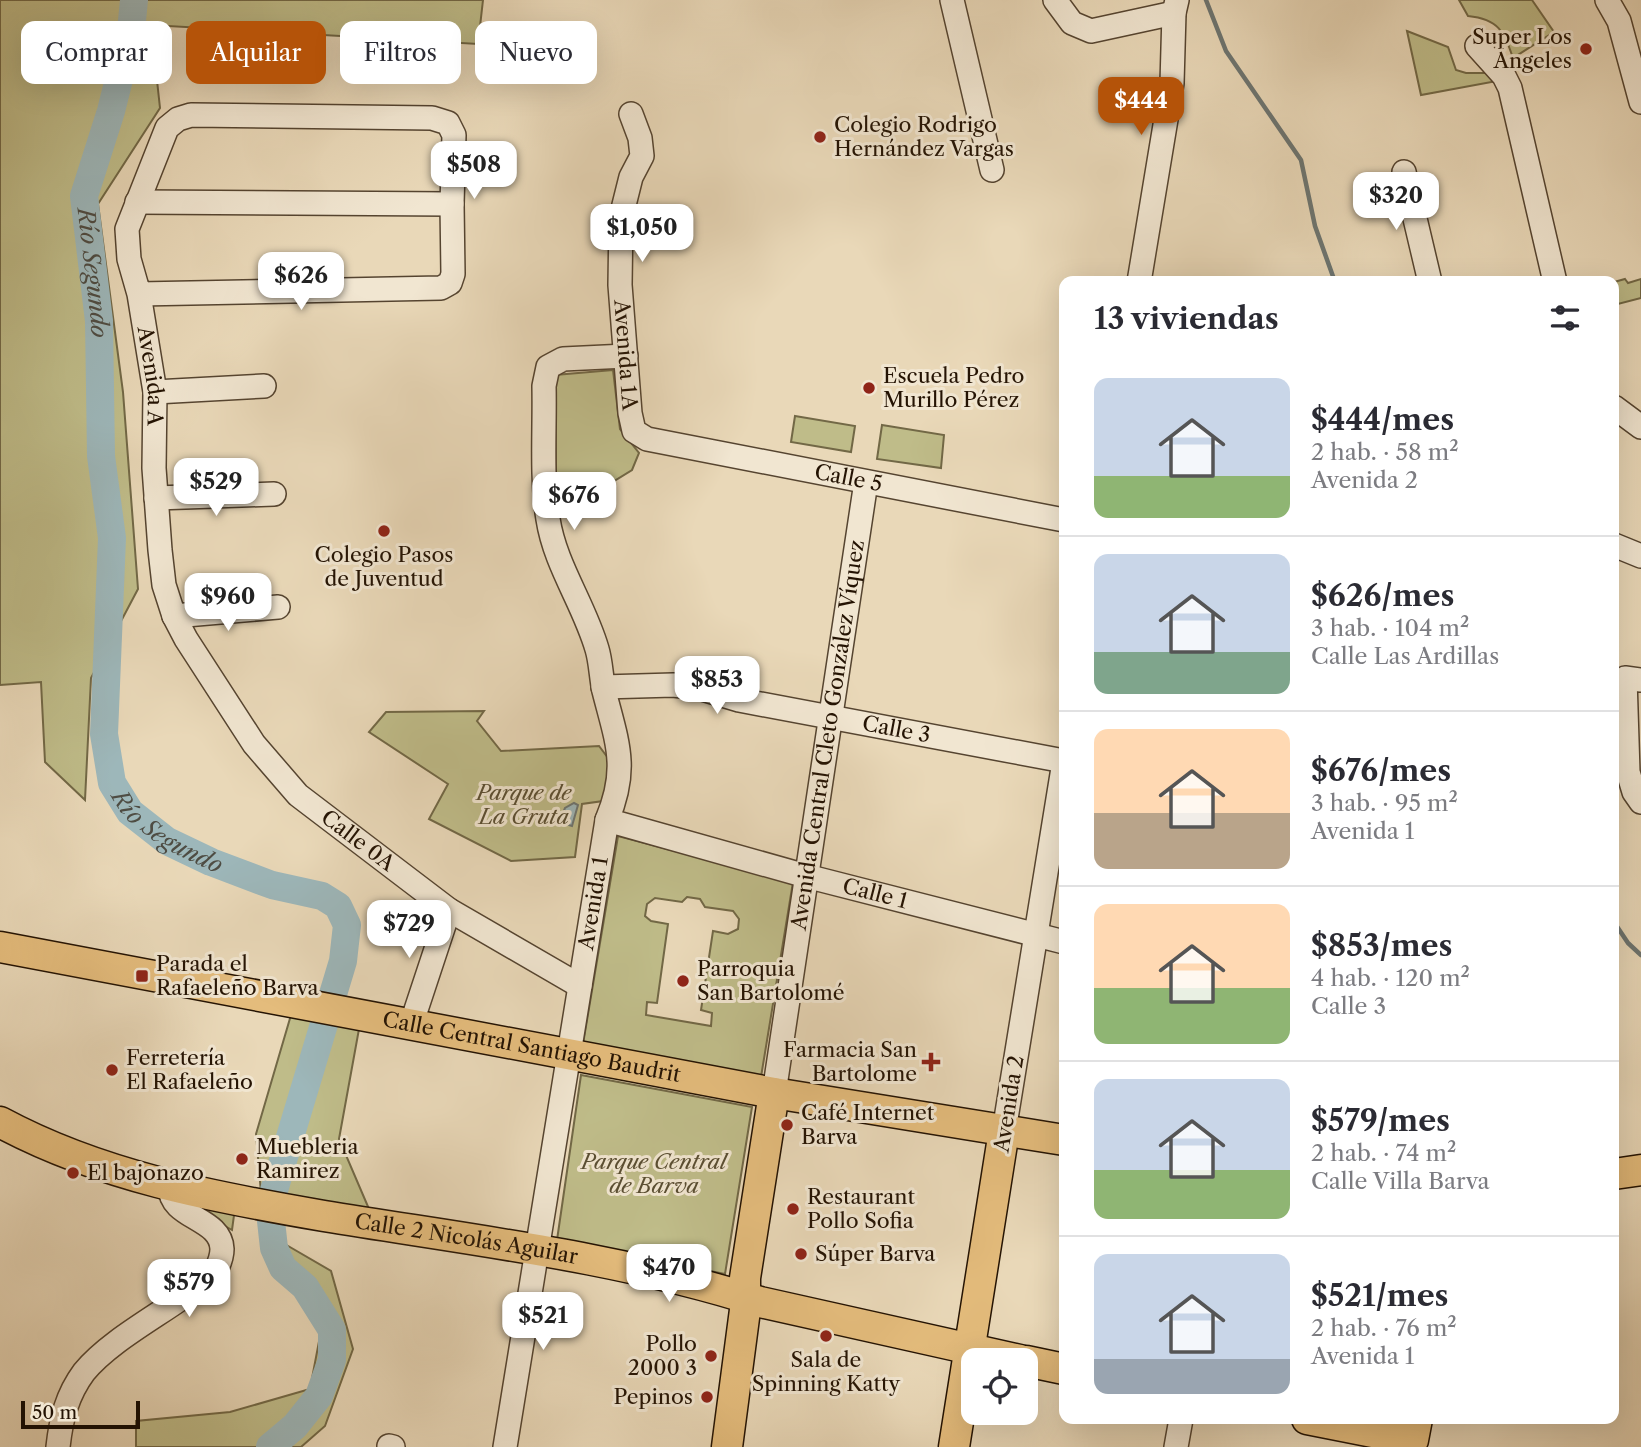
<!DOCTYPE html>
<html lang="es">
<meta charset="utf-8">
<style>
:root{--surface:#fff;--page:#f7f7f7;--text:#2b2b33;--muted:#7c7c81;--line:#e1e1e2;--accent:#b45309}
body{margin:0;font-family:"Libre Caslon Text",serif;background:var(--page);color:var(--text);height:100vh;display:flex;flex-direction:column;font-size:26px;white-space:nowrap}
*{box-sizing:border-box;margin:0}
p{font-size:23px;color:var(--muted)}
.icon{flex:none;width:38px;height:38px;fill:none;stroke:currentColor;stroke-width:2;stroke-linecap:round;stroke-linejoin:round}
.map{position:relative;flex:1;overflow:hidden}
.panel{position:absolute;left:1059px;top:276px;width:560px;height:1148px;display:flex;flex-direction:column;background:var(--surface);border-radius:14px;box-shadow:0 7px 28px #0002}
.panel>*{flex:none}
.guide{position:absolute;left:21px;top:21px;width:665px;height:63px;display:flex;gap:14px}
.controls{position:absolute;left:961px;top:1348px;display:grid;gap:14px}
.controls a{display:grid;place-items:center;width:77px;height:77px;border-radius:14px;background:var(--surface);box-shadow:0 7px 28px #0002;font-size:35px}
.scale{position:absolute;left:21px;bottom:18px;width:119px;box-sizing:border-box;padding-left:7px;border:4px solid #241303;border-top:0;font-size:19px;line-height:24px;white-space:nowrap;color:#241303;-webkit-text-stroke:5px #f1e6d1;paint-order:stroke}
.price{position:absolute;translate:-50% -60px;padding:0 16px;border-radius:14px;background:#fff;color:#222;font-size:23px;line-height:46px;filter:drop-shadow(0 2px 4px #0008)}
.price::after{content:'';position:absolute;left:50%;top:42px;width:21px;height:16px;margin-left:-10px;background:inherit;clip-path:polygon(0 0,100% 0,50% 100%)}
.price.current{background:var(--accent);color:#fff}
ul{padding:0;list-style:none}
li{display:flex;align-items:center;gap:21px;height:175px;padding:0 35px}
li+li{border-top:2px solid var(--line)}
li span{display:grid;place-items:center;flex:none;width:196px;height:140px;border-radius:14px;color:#555}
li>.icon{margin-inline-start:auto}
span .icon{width:84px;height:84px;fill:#fffc;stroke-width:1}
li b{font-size:30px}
h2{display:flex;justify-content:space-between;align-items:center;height:84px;padding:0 35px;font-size:30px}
.tag{padding:0 24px;border-radius:14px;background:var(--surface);box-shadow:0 7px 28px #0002;font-size:24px;line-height:63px}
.tag.current{background:var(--accent);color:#fff}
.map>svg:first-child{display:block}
.green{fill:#bfbc89;stroke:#726846;stroke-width:2;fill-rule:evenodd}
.water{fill:#9db7ba;stroke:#6d7571;stroke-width:2}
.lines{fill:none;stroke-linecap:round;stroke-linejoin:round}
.stream{stroke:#6d7571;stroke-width:4.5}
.river{stroke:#9db7ba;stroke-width:28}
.minor-casing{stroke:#554430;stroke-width:26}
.major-casing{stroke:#241303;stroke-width:33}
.minor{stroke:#f1e6d1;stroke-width:23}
.major{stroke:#e4bc7c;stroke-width:30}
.poi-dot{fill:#8f2418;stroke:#f1e6d1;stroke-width:2.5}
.labels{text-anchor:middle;stroke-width:6;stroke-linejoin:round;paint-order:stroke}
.poi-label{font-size:21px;fill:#241303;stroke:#f1e6d1;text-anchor:start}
.street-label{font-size:21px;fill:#241303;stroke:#f1e6d1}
.park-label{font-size:21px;font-style:italic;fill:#5a4e32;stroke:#f1e6d1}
.water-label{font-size:23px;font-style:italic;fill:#4e4c43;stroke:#f1e6d1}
</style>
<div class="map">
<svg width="1641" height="1447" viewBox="0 0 1641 1447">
<rect width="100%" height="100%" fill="#e9d8b8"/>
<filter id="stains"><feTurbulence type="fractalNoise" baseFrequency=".00286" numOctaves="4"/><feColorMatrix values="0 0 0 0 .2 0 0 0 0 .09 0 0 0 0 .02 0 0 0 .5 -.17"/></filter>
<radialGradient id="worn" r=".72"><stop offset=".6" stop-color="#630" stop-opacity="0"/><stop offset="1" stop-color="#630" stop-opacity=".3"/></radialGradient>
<!-- green -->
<g class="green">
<polygon points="0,0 483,0 478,44 151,25 160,108 98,204 123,392 138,589 91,678 85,800 45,762 41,682 0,685"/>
<path d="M1459,0H1532L1554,32L1513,58C1504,32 1499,19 1468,16Z"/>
<polygon points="1407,31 1448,47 1456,70 1466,73 1495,73 1497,81 1421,95"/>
<polygon points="1625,279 1628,283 1641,279 1641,298 1614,305 1614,282"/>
<polygon points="613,370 620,429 639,453 632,470 559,515 556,472 555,375"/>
<polygon points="795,416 855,426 851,452 791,442"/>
<polygon points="882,425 944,435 941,468 877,459"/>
<polygon points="484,711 477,721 501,751 599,746 611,762 603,801 582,804 575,857 511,861 429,819 448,784 369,732 386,712"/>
<path d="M618,836L793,882L761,1077L583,1044ZM687,897L700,899L705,907L733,911L739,919L738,929L728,934L713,931L701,1010L712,1013L711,1026L646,1015L647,1002L657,1003L668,924L651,921L645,916L647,904L655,898L682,902Z"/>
<polygon points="291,1015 359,1029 339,1139 372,1216 261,1193 256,1134"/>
<polygon points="581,1075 752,1107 725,1274 557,1240"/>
<polygon points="191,1201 235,1208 232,1230 196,1210"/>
<polygon points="283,1243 331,1271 353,1349 325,1426 301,1447 136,1447 136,1421 230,1412 310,1389 324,1315"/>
</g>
<!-- water -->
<polygon class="water" points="574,803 578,805 572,826 559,822 565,808"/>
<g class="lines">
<!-- stream -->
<g class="stream">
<polyline points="1206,0 1226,51 1301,160 1315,226 1335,282"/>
<polyline points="1614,922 1628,943 1641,955"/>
</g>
<!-- river -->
<path class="river" id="s1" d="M134,0L131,31L111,111L84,196L99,321L101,456L112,538L104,734L112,783L130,812L167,841L211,862L272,885L322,896L338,906L347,925L343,961L272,1197L271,1221L274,1248L283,1268L305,1287L332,1330V1360L319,1396L295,1426L270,1447"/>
<defs>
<g id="minor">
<polyline points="952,0 992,170"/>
<polyline points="1055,0 1072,23 1091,31 1174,13"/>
<polyline points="1607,0 1619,21 1641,102"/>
<polyline points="1477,46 1504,76 1510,88 1555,282"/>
<path id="s2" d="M631,114L640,138L642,156L631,177L621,217L620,285L630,413L634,431L647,439L1064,520"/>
<polyline points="1404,172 1430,282"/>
<polyline points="137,202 452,204"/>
<polyline points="1139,282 1172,83 1174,13 1177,0"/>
<path id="s3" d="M139,294L441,288L450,283L453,274L452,204L454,135L448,123L432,118L191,115L178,119L167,128L127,229L129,259L139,294L155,392L154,468L160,550L164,585L174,616L186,639L254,744L298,795L449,910L580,986"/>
<polyline points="155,392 264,386"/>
<polyline points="1614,407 1641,427"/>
<polyline points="156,498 274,494"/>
<polyline points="1614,545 1641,556"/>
<polyline points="174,616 278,607"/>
<polyline points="1641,680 1625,678 1628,772 1634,792 1641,802"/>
<path id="s4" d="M603,687L673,685L699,688L739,700L1064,761"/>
<path id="s5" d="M607,820L806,876L1064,942"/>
<polyline points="411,1025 449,910"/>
<path id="s6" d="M774,1093L866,482"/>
<polyline points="1004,1131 1064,762"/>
<polyline points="389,1446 393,1447"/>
<path d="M58,1447C61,1419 67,1395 84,1372C108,1343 152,1319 183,1297C194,1289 208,1281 216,1270C219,1264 222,1256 222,1249C221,1217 170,1219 170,1187"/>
<path id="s7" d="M505,1447L607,820C629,768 617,742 604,691C601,677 601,662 597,649C584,604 555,565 548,519C541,476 545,429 544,386L548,367L563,359L626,356"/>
<polyline points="1176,1447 1181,1419"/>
</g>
<g id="major">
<path id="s8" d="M0,947L774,1093L1064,1140"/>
<path id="s9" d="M0,1122C100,1176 213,1197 324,1216C470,1240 620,1257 760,1302L1020,1360"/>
<polyline points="1614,1174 1641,1170"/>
<polyline points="1026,1361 1064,1369"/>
<polyline points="1307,1419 1413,1440 1417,1419"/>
<polyline points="727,1447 745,1310 745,1278 774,1093"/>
<polyline points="954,1447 1004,1131"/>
</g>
</defs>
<!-- minor casing -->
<use href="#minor" class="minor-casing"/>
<!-- major casing -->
<use href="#major" class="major-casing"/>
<!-- minor -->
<use href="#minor" class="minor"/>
<!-- major -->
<use href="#major" class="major"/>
</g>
<!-- markers -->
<g class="poi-dot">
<circle cx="1586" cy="49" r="7"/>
<circle cx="820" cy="137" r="7"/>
<circle cx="869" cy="388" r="7"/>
<circle cx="384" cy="531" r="7"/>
<rect x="135" y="969" width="14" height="14" rx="3.5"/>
<circle cx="683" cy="981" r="7"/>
<path d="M927.5 1051.5h7v7h7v7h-7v7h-7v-7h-7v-7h7z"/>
<circle cx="112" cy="1070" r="7"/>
<circle cx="787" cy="1125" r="7"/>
<circle cx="242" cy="1159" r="7"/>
<circle cx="73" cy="1173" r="7"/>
<circle cx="793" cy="1209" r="7"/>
<circle cx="801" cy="1254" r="7"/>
<circle cx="826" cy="1336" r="7"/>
<circle cx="711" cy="1356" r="7"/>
<circle cx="707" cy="1397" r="7"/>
</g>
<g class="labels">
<!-- poi labels -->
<g class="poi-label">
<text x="1572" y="44" text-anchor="end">Super Los<tspan x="1572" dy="24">Angeles</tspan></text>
<text x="834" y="132">Colegio Rodrigo<tspan x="834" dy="24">Hernández Vargas</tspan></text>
<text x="883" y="383">Escuela Pedro<tspan x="883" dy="24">Murillo Pérez</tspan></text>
<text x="384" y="562" text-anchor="middle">Colegio Pasos<tspan x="384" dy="24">de Juventud</tspan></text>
<text x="156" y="971">Parada el<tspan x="156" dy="24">Rafaeleño Barva</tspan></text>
<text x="697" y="976">Parroquia<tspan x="697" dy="24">San Bartolomé</tspan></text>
<text x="917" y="1057" text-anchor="end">Farmacia San<tspan x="917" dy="24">Bartolome</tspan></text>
<text x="126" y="1065">Ferretería<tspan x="126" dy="24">El Rafaeleño</tspan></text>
<text x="801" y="1120">Café Internet<tspan x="801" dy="24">Barva</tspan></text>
<text x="256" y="1154">Muebleria<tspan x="256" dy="24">Ramirez</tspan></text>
<text x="87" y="1180">El bajonazo</text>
<text x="807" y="1204">Restaurant<tspan x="807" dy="24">Pollo Sofia</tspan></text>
<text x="815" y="1261">Súper Barva</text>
<text x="697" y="1351" text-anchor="end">Pollo<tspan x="697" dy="24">2000 3</tspan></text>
<text x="826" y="1367" text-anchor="middle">Sala de<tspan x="826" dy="24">Spinning Katty</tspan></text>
<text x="693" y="1404" text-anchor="end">Pepinos</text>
</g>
<!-- street labels -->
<g class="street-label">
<text dy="7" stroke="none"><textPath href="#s2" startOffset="247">Avenida 1A</textPath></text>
<text dy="7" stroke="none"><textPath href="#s3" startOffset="1018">Avenida A</textPath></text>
<text dy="7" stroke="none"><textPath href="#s2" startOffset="544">Calle 5</textPath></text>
<text dy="7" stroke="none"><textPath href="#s4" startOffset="298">Calle 3</textPath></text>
<text dy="7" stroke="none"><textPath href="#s6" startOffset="362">Avenida Central Cleto González Víquez</textPath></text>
<text dy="7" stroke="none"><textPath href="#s3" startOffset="1554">Calle 0A</textPath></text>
<text dy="7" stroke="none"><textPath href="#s5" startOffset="278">Calle 1</textPath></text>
<text dy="7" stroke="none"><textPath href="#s7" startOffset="551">Avenida 1</textPath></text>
<text dy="7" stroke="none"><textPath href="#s8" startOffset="541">Calle Central Santiago Baudrit</textPath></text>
<text transform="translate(1009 1104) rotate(-81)" y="7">Avenida 2</text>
<text dy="7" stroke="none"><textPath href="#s9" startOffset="483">Calle 2 Nicolás Aguilar</textPath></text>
</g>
<!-- park labels -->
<g class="park-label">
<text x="524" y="800">Parque de<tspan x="524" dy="24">La Gruta</tspan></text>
<text x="654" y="1169">Parque Central<tspan x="654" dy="24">de Barva</tspan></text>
</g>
<!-- water labels -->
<g class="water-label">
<text dy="8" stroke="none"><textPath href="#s1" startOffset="280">Río Segundo</textPath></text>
<text dy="8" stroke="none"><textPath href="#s1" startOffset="868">Río Segundo</textPath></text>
</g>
</g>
<rect width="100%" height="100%" filter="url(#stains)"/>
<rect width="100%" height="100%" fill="url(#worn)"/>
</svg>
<div class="controls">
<a><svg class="icon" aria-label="locate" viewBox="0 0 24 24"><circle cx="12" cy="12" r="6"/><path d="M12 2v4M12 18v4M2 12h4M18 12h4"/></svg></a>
</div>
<div class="scale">50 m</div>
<b class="price current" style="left:1141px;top:137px">$444</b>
<b class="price" style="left:474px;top:201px">$508</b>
<b class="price" style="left:1396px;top:232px">$320</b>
<b class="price" style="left:642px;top:264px">$1,050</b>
<b class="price" style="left:301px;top:312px">$626</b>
<b class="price" style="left:216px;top:518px">$529</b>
<b class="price" style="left:574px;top:532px">$676</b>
<b class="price" style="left:228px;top:633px">$960</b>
<b class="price" style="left:717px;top:716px">$853</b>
<b class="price" style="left:409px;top:960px">$729</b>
<b class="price" style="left:669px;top:1304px">$470</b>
<b class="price" style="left:189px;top:1319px">$579</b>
<b class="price" style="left:543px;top:1352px">$521</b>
<div class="guide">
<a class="tag">Comprar</a>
<a class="tag current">Alquilar</a>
<a class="tag">Filtros</a>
<a class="tag">Nuevo</a>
</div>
<section class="panel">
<h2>13 viviendas<svg class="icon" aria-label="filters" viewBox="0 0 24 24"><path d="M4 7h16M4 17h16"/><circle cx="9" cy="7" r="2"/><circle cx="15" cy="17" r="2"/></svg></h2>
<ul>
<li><span style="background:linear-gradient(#c9d6e8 70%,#8fb573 0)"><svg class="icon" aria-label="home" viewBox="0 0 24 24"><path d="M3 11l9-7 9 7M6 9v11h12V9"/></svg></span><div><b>$444/mes</b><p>2 hab. · 58 m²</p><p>Avenida 2</p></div></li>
<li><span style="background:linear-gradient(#c9d6e8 70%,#7fa58c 0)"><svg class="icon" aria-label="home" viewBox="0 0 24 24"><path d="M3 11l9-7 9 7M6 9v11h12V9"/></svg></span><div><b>$626/mes</b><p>3 hab. · 104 m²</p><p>Calle Las Ardillas</p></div></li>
<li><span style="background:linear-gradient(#ffd9b3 60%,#b9a48a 0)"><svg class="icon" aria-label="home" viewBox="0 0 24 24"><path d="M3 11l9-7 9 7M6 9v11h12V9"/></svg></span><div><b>$676/mes</b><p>3 hab. · 95 m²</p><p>Avenida 1</p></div></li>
<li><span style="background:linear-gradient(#ffd9b3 60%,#8fb573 0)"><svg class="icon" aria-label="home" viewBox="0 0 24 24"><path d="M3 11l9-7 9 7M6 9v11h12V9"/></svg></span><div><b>$853/mes</b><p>4 hab. · 120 m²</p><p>Calle 3</p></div></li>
<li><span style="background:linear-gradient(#c9d6e8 65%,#8fb573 0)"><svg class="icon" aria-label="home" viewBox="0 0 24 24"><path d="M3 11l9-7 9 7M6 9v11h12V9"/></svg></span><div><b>$579/mes</b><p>2 hab. · 74 m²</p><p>Calle Villa Barva</p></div></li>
<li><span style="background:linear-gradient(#c9d6e8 75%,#9aa5b1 0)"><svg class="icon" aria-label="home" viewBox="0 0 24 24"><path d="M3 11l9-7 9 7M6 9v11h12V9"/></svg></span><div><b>$521/mes</b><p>2 hab. · 76 m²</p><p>Avenida 1</p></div></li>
</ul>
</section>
</div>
